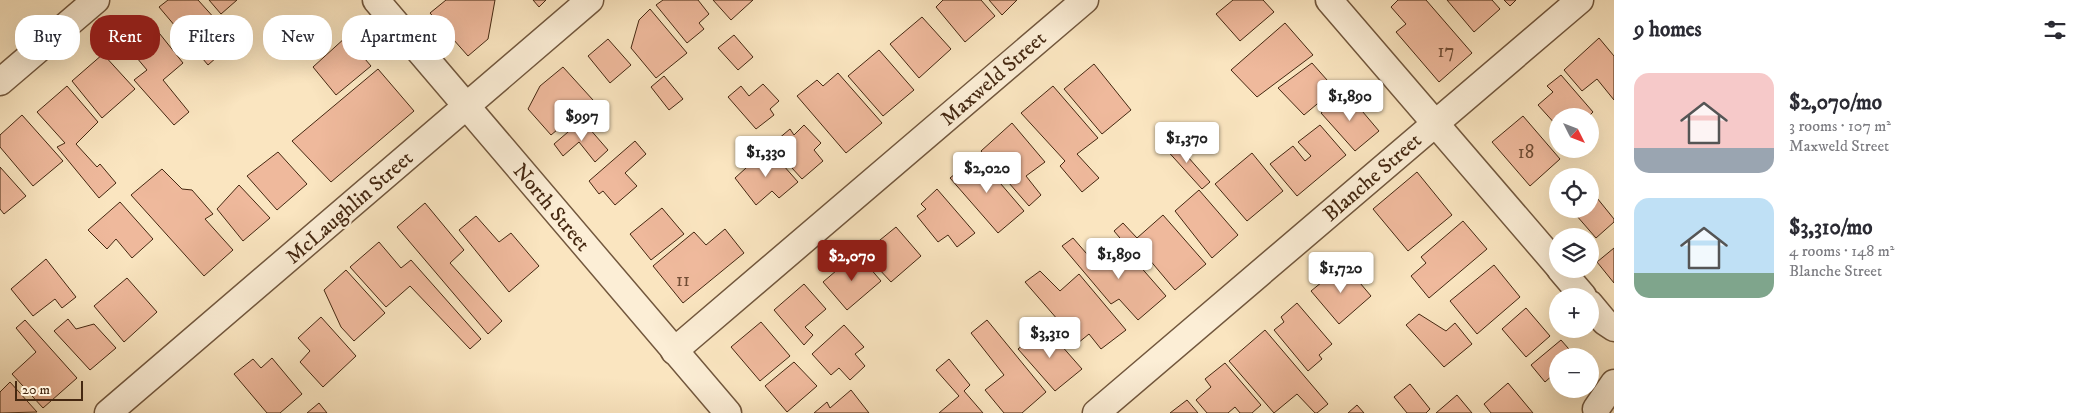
<!DOCTYPE html>
<meta charset="utf-8">
<style>
:root{--surface:#fff;--page:#f2f2f3;--text:#2b2b33;--muted:#7c7c81;--accent:#8f2418}
body{margin:0;font-family:"IM FELL DW Pica",serif;background:var(--page);color:var(--text);height:100vh;display:flex;flex-direction:column;font-size:19px;white-space:nowrap}
*{box-sizing:border-box;margin:0}
p{font-size:16px;color:var(--muted)}
.icon{flex:none;width:28px;height:28px;fill:none;stroke:currentColor;stroke-width:2;stroke-linecap:round;stroke-linejoin:round}
.map{position:relative;flex:1;overflow:hidden}
.sheet{display:flex;flex-direction:column;background:var(--surface);width:475px}
.sheet>*{flex:none}
.guide{position:absolute;left:15px;top:15px;width:475px;height:45px;display:flex;gap:10px}
.needle{width:32px;rotate:132deg}
.buttons{position:absolute;left:1549px;top:108px;display:grid;gap:10px}
.buttons a{display:grid;place-items:center;width:50px;height:50px;border-radius:50%;background:var(--surface);box-shadow:0 5px 20px #0002;font-size:25px}
.scale{position:absolute;left:15px;bottom:12px;width:68px;box-sizing:border-box;padding-left:5px;border:2px solid #452811;border-top:0;font-size:14px;line-height:18px;white-space:nowrap;color:#452811;-webkit-text-stroke:4px #fceed6;paint-order:stroke}
.price{position:absolute;translate:-50% -42px;padding:0 11px;border-radius:5px;background:#fff;color:#222;font-size:16px;line-height:32px;filter:drop-shadow(0 1px 2px #0008)}
.price::after{content:'';position:absolute;left:50%;top:30px;width:15px;height:11px;margin-left:-8px;background:inherit;clip-path:polygon(0 0,100% 0,50% 100%)}
.price.active{background:var(--accent);color:#fff}
ul{padding:0;list-style:none}
li{display:flex;align-items:center;gap:15px;height:125px;padding:0 20px}
li span{display:grid;place-items:center;flex:none;width:140px;height:100px;border-radius:15px;color:#555}
li>.icon{margin-inline-start:auto}
span .icon{width:60px;height:60px;fill:#fffc;stroke-width:1}
li b{font-size:21px}
h2{display:flex;justify-content:space-between;align-items:center;height:60px;padding:0 20px;font-size:21px}
.tag{padding:0 18px;border-radius:20px;background:var(--surface);box-shadow:0 5px 20px #0002;font-size:18px;line-height:45px}
.tag.active{background:var(--accent);color:#fff}
main{display:flex;flex:1;min-height:0}
.map>svg:first-child{display:block}
.building{fill:#efb99c;stroke:#452811}
.lines{fill:none;stroke-linecap:round;stroke-linejoin:round}
.minor-casing{stroke:#72573d;stroke-width:29}
.minor{stroke:#fceed6;stroke-width:26}
.labels{text-anchor:middle;stroke-width:4.5;stroke-linejoin:round;paint-order:stroke}
.number-label{font-size:19px;fill:#704c34}
.street-label{font-size:21px;fill:#452811;stroke:#fceed6}
</style>
<main>
<div class="map">
<svg width="1614" height="413" viewBox="0 0 1614 413">
<rect width="100%" height="100%" fill="#fae5c0"/>
<filter id="stains"><feTurbulence type="fractalNoise" baseFrequency=".004" numOctaves="4"/><feColorMatrix values="0 0 0 0 .2 0 0 0 0 .09 0 0 0 0 .02 0 0 0 .5 -.17"/></filter>
<radialGradient id="worn" r=".72"><stop offset=".6" stop-color="#630" stop-opacity="0"/><stop offset="1" stop-color="#630" stop-opacity=".3"/></radialGradient>
<!-- building -->
<g class="building">
<polygon points="168,0 198,0 235,41 208,65 159,7"/>
<polygon points="209,0 237,0 221,14"/>
<polygon points="446,0 495,0 488,39 468,56 430,13"/>
<polygon points="533,0 546,0 539,7"/>
<polygon points="663,0 698,0 709,14 699,23 704,29 687,43 656,5"/>
<polygon points="713,0 753,0 731,20"/>
<polygon points="943,0 981,0 995,16 965,42 936,7"/>
<polygon points="989,0 1017,0 1002,15"/>
<polygon points="1233,0 1263,0 1274,12 1240,41 1216,14"/>
<polygon points="1398,0 1426,0 1472,53 1439,82 1396,32 1406,24 1391,7"/>
<polygon points="1447,0 1492,0 1500,9 1474,32"/>
<polygon points="1504,0 1516,0 1510,6"/>
<polygon points="650,9 687,53 656,78 631,48 639,20"/>
<polygon points="922,17 951,49 919,78 890,44"/>
<polygon points="148,19 183,63 163,80 189,112 174,125 134,80 147,70 121,39"/>
<polygon points="1285,23 1313,55 1257,97 1231,70"/>
<polygon points="734,35 753,57 738,70 718,48"/>
<polygon points="346,37 371,66 336,95 313,67"/>
<polygon points="1599,38 1614,56 1614,100 1597,79 1582,91 1564,70"/>
<polygon points="608,39 631,65 610,83 588,56"/>
<polygon points="879,50 914,90 883,116 848,76"/>
<polygon points="103,54 135,89 102,118 72,81"/>
<polygon points="1312,63 1335,89 1304,115 1278,88"/>
<polygon points="1094,64 1131,110 1102,134 1064,89"/>
<polygon points="563,67 593,100 551,135 528,109 540,86"/>
<polygon points="378,69 414,111 331,182 292,141"/>
<polygon points="838,73 882,123 846,153 797,96 817,80 823,86"/>
<polygon points="1561,75 1593,112 1589,116 1573,116 1571,114 1568,116 1558,116 1557,126 1538,105 1553,92 1547,86"/>
<polygon points="664,76 683,99 669,110 651,87"/>
<polygon points="763,84 779,101 770,109 774,115 756,129 728,97 741,86 749,96"/>
<polygon points="67,86 98,122 76,144 97,167 100,164 116,183 99,198 57,147 65,143 37,112"/>
<polygon points="1053,86 1098,138 1077,154 1099,178 1082,192 1060,166 1065,161 1021,113"/>
<polygon points="1346,92 1379,131 1355,151 1321,113"/>
<polygon points="22,115 63,161 33,186 0,147 0,135"/>
<polygon points="1523,116 1560,159 1530,186 1492,142"/>
<polygon points="582,120 608,150 595,162 579,142 563,156 554,144"/>
<polygon points="1012,123 1045,162 1026,176 1041,195 1029,206 981,151"/>
<polygon points="804,125 821,143 814,150 823,161 802,179 771,145 790,129 794,135"/>
<polygon points="1320,125 1346,155 1297,196 1270,164 1293,146 1305,161 1311,156 1298,142"/>
<polygon points="1173,140 1210,182 1202,189 1164,147"/>
<polygon points="635,141 646,154 625,173 637,186 615,205 603,191 599,194 589,181"/>
<polygon points="768,148 798,182 779,198 772,191 756,205 735,178"/>
<polygon points="278,152 307,184 277,210 247,176"/>
<polygon points="1252,153 1283,191 1247,221 1215,184"/>
<polygon points="977,156 1024,211 998,233 950,178"/>
<polygon points="0,167 26,196 4,214 0,209"/>
<polygon points="162,169 182,189 192,190 213,214 205,219 233,250 204,276 131,195"/>
<polygon points="1417,172 1452,215 1408,251 1373,209"/>
<polygon points="239,185 270,218 243,241 217,209"/>
<polygon points="937,189 975,233 957,247 948,235 938,242 917,216 926,209 921,204"/>
<polygon points="1199,190 1238,235 1212,258 1175,211"/>
<polygon points="1597,198 1614,219 1614,222 1596,238 1576,215 1584,209 1590,209 1590,204"/>
<polygon points="120,202 153,239 132,258 116,239 107,249 88,230"/>
<polygon points="425,203 464,250 450,263 502,321 488,334 397,227"/>
<polygon points="662,208 684,234 651,260 630,234"/>
<polygon points="1163,215 1206,264 1175,290 1143,252 1136,257 1114,231 1123,223 1137,238"/>
<polygon points="476,216 499,242 511,233 539,266 509,292 459,230"/>
<polygon points="1463,221 1487,249 1429,298 1411,276 1426,263 1421,257"/>
<polygon points="896,227 921,256 891,282 864,253"/>
<polygon points="725,229 744,253 683,303 653,266 694,232 706,245"/>
<polygon points="1073,238 1100,269 1124,248 1166,296 1138,320 1119,299 1111,304 1062,246"/>
<polygon points="379,242 401,268 411,260 481,339 470,349 410,286 386,307 350,267"/>
<polygon points="1614,248 1614,283 1597,262"/>
<polygon points="857,253 881,281 847,310 823,282"/>
<polygon points="46,259 76,297 62,308 55,299 33,316 11,289"/>
<polygon points="1344,264 1371,296 1339,324 1311,291"/>
<polygon points="1494,265 1520,297 1477,334 1450,301"/>
<polygon points="346,270 385,313 354,341 341,327 324,290"/>
<polygon points="1040,271 1060,291 1079,274 1126,330 1101,349 1089,334 1078,343 1025,282"/>
<polygon points="127,278 157,312 124,342 94,306"/>
<polygon points="804,284 826,309 805,327 813,335 804,345 774,310"/>
<polygon points="1297,303 1332,344 1319,355 1322,359 1308,371 1274,330 1284,322 1281,317"/>
<polygon points="1526,308 1550,336 1526,357 1502,329"/>
<polygon points="1419,314 1446,331 1455,323 1472,344 1444,367 1406,325"/>
<polygon points="321,317 356,356 323,387 300,362 310,351 298,338"/>
<polygon points="68,319 76,329 94,324 116,348 90,370 54,331"/>
<polygon points="25,320 77,378 43,408 12,374 36,352 16,328"/>
<polygon points="987,320 1046,392 1022,413 1004,413 985,390 1004,375 971,333"/>
<polygon points="761,322 790,356 760,381 731,347"/>
<polygon points="844,325 864,347 855,354 865,366 850,380 839,368 831,375 812,354"/>
<polygon points="1045,327 1082,369 1055,391 1018,349"/>
<polygon points="1265,330 1328,404 1317,413 1315,413 1297,394 1274,413 1229,361"/>
<polygon points="1561,340 1575,356 1558,356 1558,378 1554,374 1545,382 1531,365"/>
<polygon points="272,358 302,394 280,413 267,413 234,374 253,359 261,368"/>
<polygon points="949,359 970,385 964,391 983,413 939,413 959,396 936,370"/>
<polygon points="794,362 817,386 787,412 765,386"/>
<polygon points="1225,363 1261,405 1252,413 1240,413 1235,407 1228,413 1207,413 1196,400 1211,387 1205,379"/>
<polygon points="10,382 37,412 0,413 0,392"/>
<polygon points="1508,383 1533,413 1491,413 1484,404"/>
<polygon points="1410,384 1430,409 1426,413 1407,413 1394,397"/>
<polygon points="851,390 869,413 814,413 827,402 830,408"/>
<polygon points="1457,395 1472,413 1436,413"/>
<polygon points="1187,400 1198,413 1170,413"/>
<polygon points="319,403 327,413 307,413"/>
<polygon points="1357,405 1364,413 1348,413"/>
</g>
<g class="lines">
<defs>
<g id="minor">
<polyline points="376,0 728,413"/>
<polyline points="1329,0 1558,266"/>
<polyline points="0,82 96,0"/>
<polyline points="1560,269 1583,296"/>
<polyline points="1590,304 1605,322 1614,328"/>
<polyline points="674,351 1085,0"/>
<polyline points="1596,409 1614,383"/>
<polyline points="108,413 590,0"/>
<polyline points="1096,413 1580,0"/>
</g>
</defs>
<!-- minor casing -->
<use href="#minor" class="minor-casing"/>
<!-- minor -->
<use href="#minor" class="minor"/>
</g>
<g class="labels">
<!-- number labels -->
<g class="number-label">
<text x="1446" y="57">17</text>
<text x="1526" y="158">18</text>
<text x="683" y="286">11</text>
</g>
<!-- street labels -->
<g class="street-label">
<text transform="translate(993 78) rotate(-41)" y="7">Maxweld Street</text>
<text transform="translate(1372 177) rotate(-41)" y="7">Blanche Street</text>
<text transform="translate(349 207) rotate(-41)" y="7">McLaughlin Street</text>
<text transform="translate(552 207) rotate(50)" y="7">North Street</text>
</g>
</g>
<rect width="100%" height="100%" filter="url(#stains)"/>
<rect width="100%" height="100%" fill="url(#worn)"/>
</svg>
<div class="buttons">
<a><svg class="needle" viewBox="-14 -14 28 28"><path d="M0-13l5 13h-10z" fill="#e53935"/><path d="M0 13l5-13h-10z" fill="#7c7c81"/></svg></a>
<a><svg class="icon" aria-label="locate" viewBox="0 0 24 24"><circle cx="12" cy="12" r="6"/><path d="M12 2v4M12 18v4M2 12h4M18 12h4"/></svg></a>
<a><svg class="icon" aria-label="layers" viewBox="0 0 24 24"><path d="M12 4l9 5-9 5-9-5zM3 14l9 5 9-5"/></svg></a>
<a>+</a>
<a>−</a>
</div>
<div class="scale">20 m</div>
<b class="price" style="left:1350px;top:122px">$1,890</b>
<b class="price" style="left:582px;top:142px">$997</b>
<b class="price" style="left:1187px;top:164px">$1,370</b>
<b class="price" style="left:766px;top:178px">$1,330</b>
<b class="price" style="left:987px;top:194px">$2,020</b>
<b class="price" style="left:1119px;top:280px">$1,890</b>
<b class="price active" style="left:852px;top:282px">$2,070</b>
<b class="price" style="left:1341px;top:294px">$1,720</b>
<b class="price" style="left:1050px;top:359px">$3,310</b>
<div class="guide">
<a class="tag">Buy</a>
<a class="tag active">Rent</a>
<a class="tag">Filters</a>
<a class="tag">New</a>
<a class="tag">Apartment</a>
</div>
</div>
<section class="sheet">
<h2>9 homes<svg class="icon" aria-label="filters" viewBox="0 0 24 24"><path d="M4 7h16M4 17h16"/><circle cx="9" cy="7" r="2"/><circle cx="15" cy="17" r="2"/></svg></h2>
<ul>
<li><span style="background:linear-gradient(#f6c9c9 75%,#9aa5b1 0)"><svg class="icon" aria-label="home" viewBox="0 0 24 24"><path d="M3 11l9-7 9 7M6 9v11h12V9"/></svg></span><div><b>$2,070/mo</b><p>3 rooms · 107 m²</p><p>Maxweld Street</p></div></li>
<li><span style="background:linear-gradient(#bfe0f5 75%,#7fa58c 0)"><svg class="icon" aria-label="home" viewBox="0 0 24 24"><path d="M3 11l9-7 9 7M6 9v11h12V9"/></svg></span><div><b>$3,310/mo</b><p>4 rooms · 148 m²</p><p>Blanche Street</p></div></li>
</ul>
</section>
</main>
